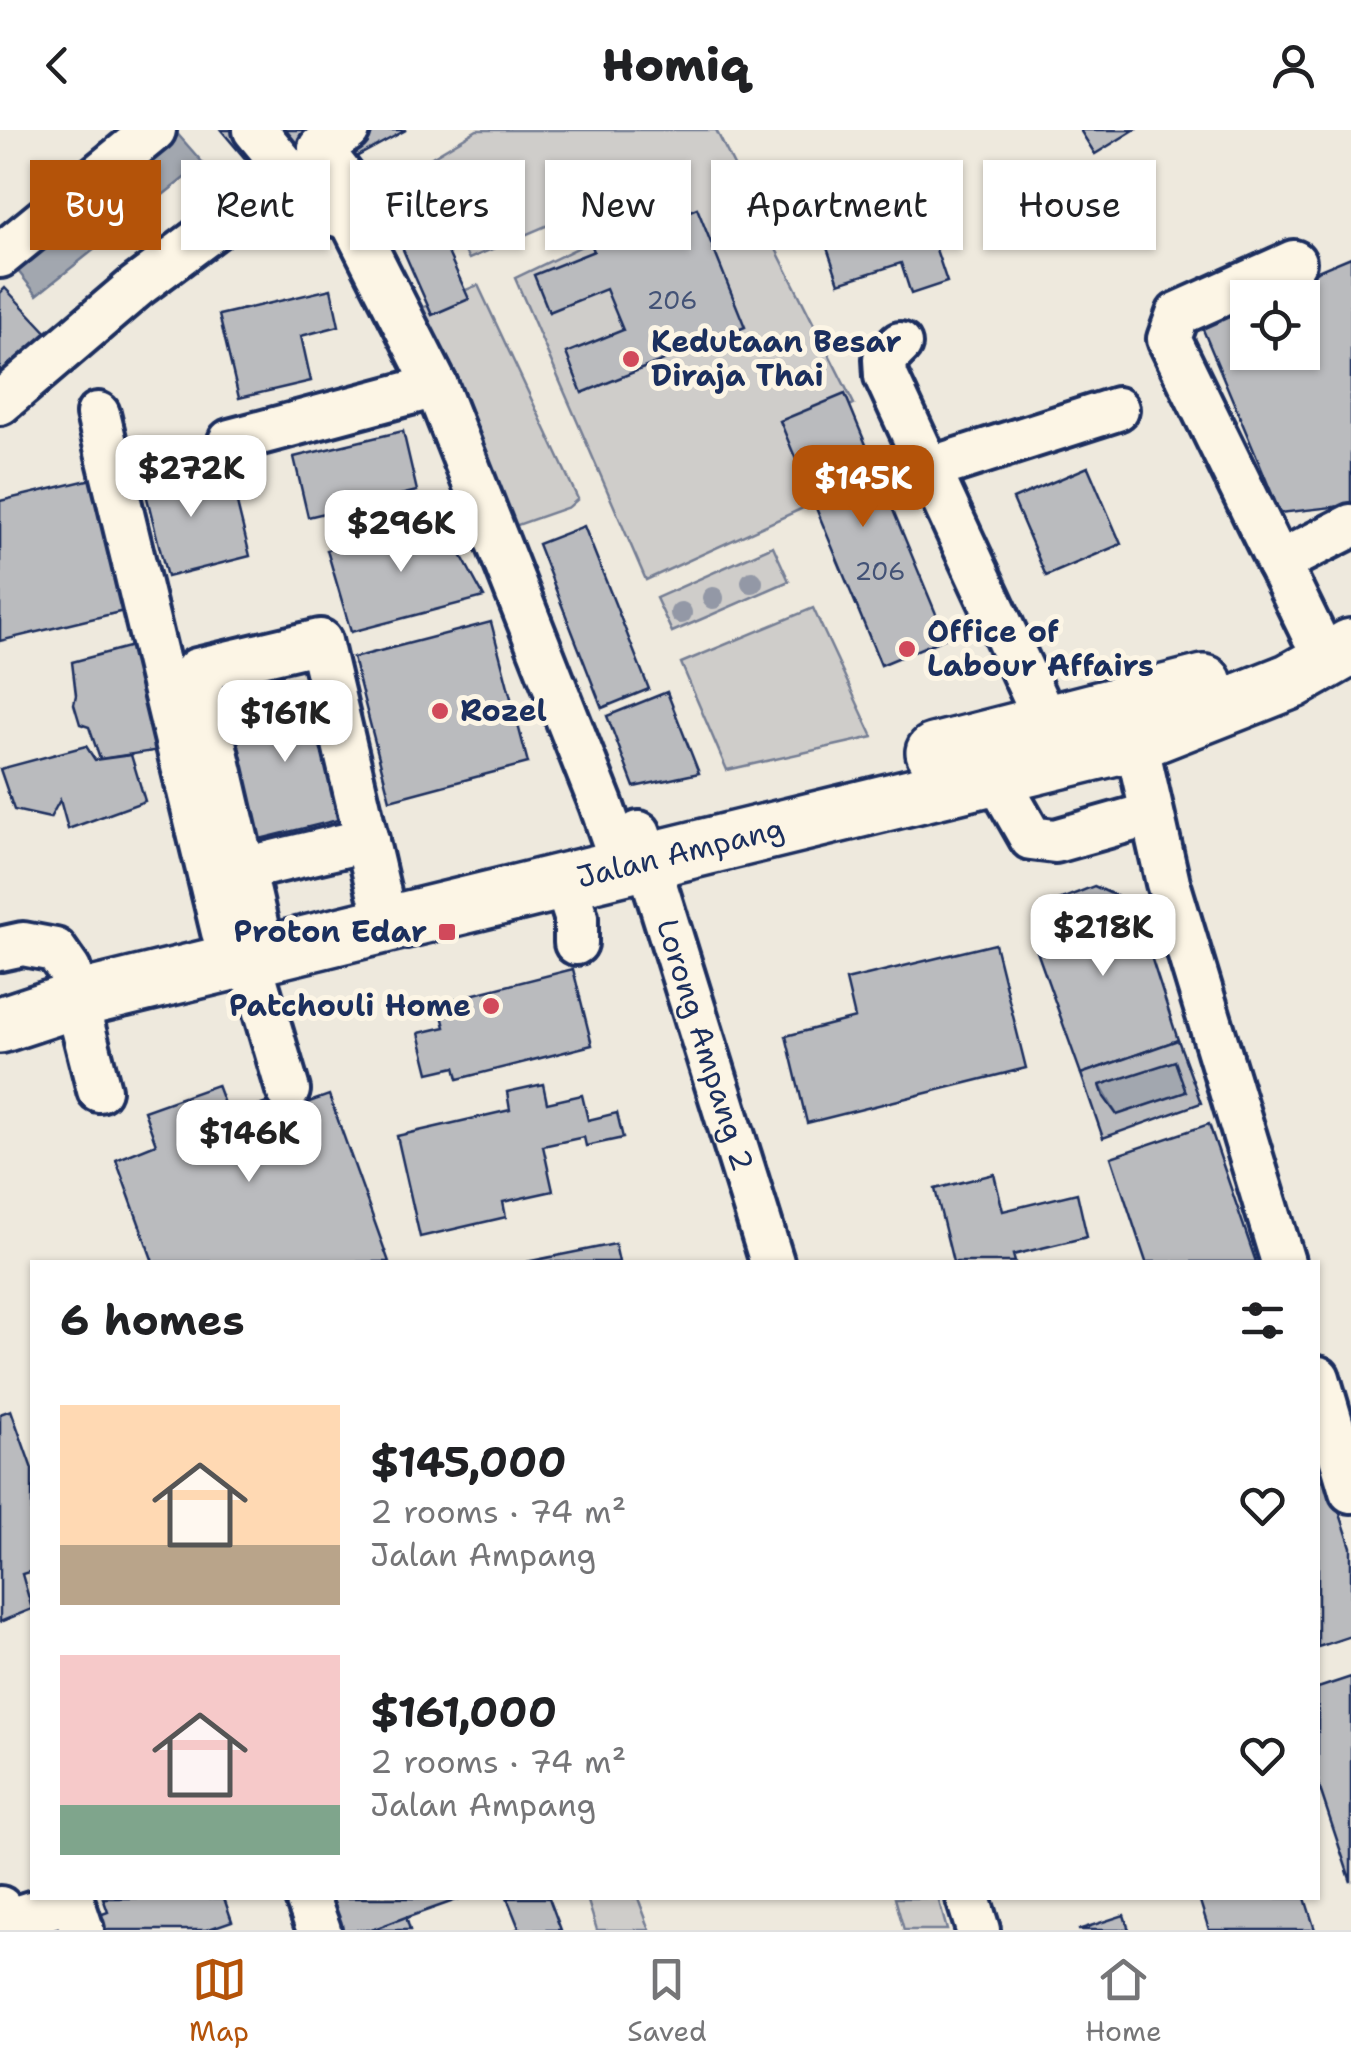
<!DOCTYPE html>
<meta charset="utf-8">
<style>
:root{--surface:#fff;--page:#f6f6f6;--text:#202124;--muted:#757577;--line:#e0e0e0;--accent:#b45309}
body{margin:0;font-family:"Shantell Sans",sans-serif;background:var(--page);color:var(--text);height:100vh;display:flex;flex-direction:column;font-size:38px;white-space:nowrap}
*{box-sizing:border-box;margin:0}
p{font-size:32px;color:var(--muted)}
.icon{flex:none;width:55px;height:55px;fill:none;stroke:currentColor;stroke-width:2;stroke-linecap:round;stroke-linejoin:round}
.map{position:relative;flex:1;overflow:hidden}
.details{position:absolute;left:30px;top:1130px;width:1290px;height:640px;display:flex;flex-direction:column;background:var(--surface);border-radius:0px;box-shadow:0 2px 8px #0004}
.details>*{flex:none}
.banner{position:absolute;left:30px;top:30px;width:1292px;height:90px;display:flex;gap:20px}
.tools{position:absolute;left:1230px;top:150px;display:grid;gap:20px}
.tools a{display:grid;place-items:center;width:90px;height:90px;border-radius:0px;background:var(--surface);box-shadow:0 2px 8px #0004;font-size:50px}
.price{position:absolute;translate:-50% -85px;padding:0 22px;border-radius:20px;background:#fff;color:#222;font-size:32px;line-height:65px;filter:drop-shadow(0 2px 5px #0008)}
.price::after{content:'';position:absolute;left:50%;top:60px;width:30px;height:22px;margin-left:-15px;background:inherit;clip-path:polygon(0 0,100% 0,50% 100%)}
.price.selected{background:var(--accent);color:#fff}
ul{padding:0;list-style:none}
li{display:flex;align-items:center;gap:30px;height:250px;padding:0 30px}
li span{display:grid;place-items:center;flex:none;width:280px;height:200px;border-radius:0px;color:#555}
li>.icon{margin-inline-start:auto}
span .icon{width:120px;height:120px;fill:#fffc;stroke-width:1}
li b{font-size:42px}
h2{display:flex;justify-content:space-between;align-items:center;height:120px;padding:0 30px;font-size:42px}
.chip{padding:0 35px;border-radius:0px;background:var(--surface);box-shadow:0 2px 8px #0004;font-size:35px;line-height:90px}
.chip.selected{background:var(--accent);color:#fff}
header{display:flex;justify-content:space-between;align-items:center;height:130px;padding:0 30px;background:var(--surface);font-size:45px;font-weight:800}
.tab-bar{display:flex;justify-content:space-around;align-items:center;height:140px;border-top:2px solid var(--line);background:var(--surface);font-size:28px;color:var(--muted)}
.tab-bar a{display:grid;justify-items:center;gap:5px}
.tab-bar .selected{color:var(--accent)}
.map>svg:first-child{display:block}
.green{fill:#cfcdca;stroke:#757e94;stroke-width:2.5}
.water{fill:#a2a7af;stroke:#6c778f;stroke-width:2.5}
.building{fill:#babbbe;stroke:#1b2f5e;stroke-width:2.5;fill-rule:evenodd}
.lines{fill:none;stroke-linecap:round;stroke-linejoin:round}
.minor-casing{stroke:#1b2f5e;stroke-width:50}
.major-casing{stroke:#1b2f5e;stroke-width:62}
.minor{stroke:#fcf5e5;stroke-width:42}
.major{stroke:#fcf5e5;stroke-width:55}
.tree{fill:#9398a6}
.poi-dot{fill:#d1495b;stroke:#fcf5e5;stroke-width:4}
.labels{text-anchor:middle;stroke-width:10;stroke-linejoin:round;paint-order:stroke}
.number-label{font-size:25px;fill:#435276}
.poi-label{font-size:30px;font-weight:bold;fill:#1b2f5e;stroke:#fcf5e5;text-anchor:start}
.street-label{font-size:30px;fill:#1b2f5e;stroke:#fcf5e5}
</style>
<header><svg class="icon" aria-label="back" viewBox="0 0 24 24"><path d="M15 5l-7 7 7 7"/></svg>Homiq<svg class="icon" aria-label="person" viewBox="0 0 24 24"><circle cx="12" cy="8" r="4"/><path d="M4 21q1-7 8-7t8 7"/></svg></header>
<div class="map">
<svg width="1351" height="1800" viewBox="0 0 1351 1800">
<rect width="100%" height="100%" fill="#eee9dd"/>
<filter id="ink" filterUnits="userSpaceOnUse"><feTurbulence type="fractalNoise" baseFrequency=".01" numOctaves="2"/><feDisplacementMap in="SourceGraphic" scale="20" xChannelSelector="R" yChannelSelector="G"/><feConvolveMatrix kernelMatrix="1 2 1 2 8 2 1 2 1" color-interpolation-filters="sRGB"/></filter>
<g filter="url(#ink)">
<!-- green -->
<g class="green">
<polygon points="477,0 716,0 854,274 787,305 814,373 646,450 515,148 586,114 569,86 469,129 417,36"/>
<polygon points="478,155 578,369 569,377 509,398 414,181"/>
<polygon points="773,416 789,451 672,502 656,468"/>
<polygon points="813,478 873,607 727,640 681,533"/>
<polygon points="587,1768 638,1768 650,1800 597,1800"/>
<polygon points="895,1768 938,1768 947,1800 904,1800"/>
</g>
<!-- water -->
<g class="water">
<polygon points="174,0 203,33 37,165 10,131"/>
<polygon points="1175,931 1186,962 1117,985 1100,955"/>
</g>
<!-- building -->
<g class="building">
<polygon points="221,0 406,0 279,69"/>
<polygon points="1080,0 1134,0 1095,24"/>
<polygon points="907,33 947,152 911,164 901,133 839,153 821,100 852,90 841,55"/>
<polygon points="416,52 469,169 432,185 380,68"/>
<polygon points="697,78 745,197 582,263 566,223 623,200 606,159 549,182 534,145 594,121 587,104 624,89 631,106"/>
<polygon points="1351,127 1351,375 1280,383 1199,190 1248,170 1248,222 1302,222 1302,168 1253,168"/>
<polygon points="5,158 50,206 0,251 0,163"/>
<polygon points="331,159 339,196 301,206 311,251 239,268 219,185"/>
<polygon points="845,264 946,508 881,535 780,291"/>
<polygon points="403,301 417,361 308,387 294,327"/>
<polygon points="182,325 193,371 234,361 250,426 167,447 139,336"/>
<polygon points="1088,337 1121,414 1046,446 1013,369"/>
<polygon points="96,348 128,480 0,511 0,371"/>
<polygon points="441,388 484,467 351,502 327,420"/>
<polygon points="584,396 649,559 602,578 538,414"/>
<polygon points="491,492 528,633 390,670 353,528"/>
<polygon points="132,516 160,620 100,629 89,597 80,594 74,574 76,565 72,532"/>
<polygon points="327,557 358,685 243,713 213,585"/>
<polygon points="667,562 699,643 634,657 607,586"/>
<polygon points="86,616 95,630 131,625 145,671 68,699 60,670 50,688 14,680 0,639"/>
<polygon points="1094,756 1134,774 1178,910 1081,944 1034,813 1054,772"/>
<polygon points="995,814 1026,938 807,993 786,906 855,888 846,850"/>
<polygon points="573,839 592,915 458,949 455,937 429,943 419,903 445,897 439,873"/>
<path d="M1178,910L1201,973L1103,1008L1081,944ZM1175,931L1186,962L1117,985L1104,967L1100,955Z"/>
<polygon points="543,954 547,973 582,965 588,990 617,983 623,1008 586,1016 584,1007 543,1016 553,1061 503,1072 506,1087 420,1107 397,1006 510,980 507,962"/>
<polygon points="217,955 229,987 280,968 284,981 329,965 389,1132 153,1132 116,1030 156,1014 144,981"/>
<polygon points="1209,994 1256,1132 1146,1132 1111,1027"/>
<polygon points="994,1044 1003,1081 1077,1063 1087,1107 1013,1125 1015,1132 953,1132 935,1059"/>
<polygon points="615,1114 619,1132 526,1132"/>
<polygon points="11,1280 32,1339 32,1441 22,1444 32,1479 0,1492 0,1284"/>
<polygon points="1318,1317 1351,1417 1351,1506 1318,1517"/>
<polygon points="1351,1547 1351,1752 1318,1653 1318,1558"/>
<polygon points="103,1768 224,1768 232,1791 206,1800 95,1800 91,1788 108,1782"/>
<polygon points="326,1768 462,1768 372,1800 338,1800"/>
<polygon points="507,1768 549,1768 561,1800 515,1800 519,1798"/>
<polygon points="1199,1768 1305,1768 1315,1800 1209,1800"/>
<polygon points="1124,1785 1129,1800 1078,1800"/>
<polygon points="406,1787 410,1800 372,1800"/>
</g>
<g class="lines">
<defs>
<g id="minor">
<polyline points="255,0 321,80 351,89"/>
<polyline points="348,0 320,18 351,58 351,89 436,256 601,674 623,737"/>
<polyline points="0,126 154,0"/>
<polyline points="1294,132 1178,184 1169,209 1313,504"/>
<polyline points="900,214 885,229 886,246 1047,594"/>
<polyline points="0,273 137,156 291,41"/>
<polyline points="98,284 223,802"/>
<polyline points="230,311 436,256"/>
<polyline points="929,339 1117,279"/>
<polyline points="1278,433 1351,396"/>
<polyline points="1136,612 1168,753 1283,1132"/>
<polyline points="995,645 1031,708 1055,711 1151,684"/>
<path id="s1" d="M639,703L772,1132"/>
<polyline points="243,739 367,710"/>
<polyline points="564,751 576,787 576,813"/>
<polyline points="256,793 197,540 320,511 379,763"/>
<polyline points="0,819 23,814 55,820 69,840"/>
<polyline points="249,828 288,960"/>
<polyline points="76,870 99,960"/>
<polyline points="1318,1248 1351,1361"/>
<polyline points="307,1768 319,1800"/>
<polyline points="968,1768 978,1800"/>
<polyline points="0,1778 6,1791 72,1770 82,1800"/>
</g>
<g id="major">
<polyline points="934,622 1204,553"/>
<path id="s2" d="M0,895L76,870L1136,612L1291,551L1351,517"/>
</g>
</defs>
<!-- minor casing -->
<use href="#minor" class="minor-casing"/>
<!-- major casing -->
<use href="#major" class="major-casing"/>
<!-- minor -->
<use href="#minor" class="minor"/>
<!-- major -->
<use href="#major" class="major"/>
</g>
<!-- trees -->
<g class="tree">
<circle cx="752" cy="452" r="11"/>
<circle cx="713" cy="468" r="11"/>
<circle cx="681" cy="483" r="11"/>
</g>
</g>
<!-- markers -->
<g class="poi-dot">
<circle cx="631" cy="229" r="10"/>
<circle cx="907" cy="519" r="10"/>
<circle cx="440" cy="581" r="10"/>
<rect x="437" y="792" width="20" height="20" rx="5"/>
<circle cx="491" cy="876" r="10"/>
</g>
<g class="labels">
<!-- number labels -->
<g class="number-label">
<text x="672" y="179">206</text>
<text x="880" y="450">206</text>
</g>
<!-- poi labels -->
<g class="poi-label">
<text x="651" y="222">Kedutaan Besar<tspan x="651" dy="34">Diraja Thai</tspan></text>
<text x="927" y="512">Office of<tspan x="927" dy="34">Labour Affairs</tspan></text>
<text x="460" y="591">Rozel</text>
<text x="427" y="812" text-anchor="end">Proton Edar</text>
<text x="471" y="886" text-anchor="end">Patchouli Home</text>
</g>
<!-- street labels -->
<g class="street-label">
<text dy="10" stroke="none"><textPath href="#s2" startOffset="702">Jalan Ampang</textPath></text>
<text dy="10" stroke="none"><textPath href="#s1" startOffset="222">Lorong Ampang 2</textPath></text>
</g>
</g>
</svg>
<div class="tools">
<a><svg class="icon" aria-label="locate" viewBox="0 0 24 24"><circle cx="12" cy="12" r="6"/><path d="M12 2v4M12 18v4M2 12h4M18 12h4"/></svg></a>
</div>
<b class="price" style="left:191px;top:390px">$272K</b>
<b class="price selected" style="left:863px;top:400px">$145K</b>
<b class="price" style="left:401px;top:445px">$296K</b>
<b class="price" style="left:285px;top:635px">$161K</b>
<b class="price" style="left:1103px;top:849px">$218K</b>
<b class="price" style="left:249px;top:1055px">$146K</b>
<div class="banner">
<a class="chip selected">Buy</a>
<a class="chip">Rent</a>
<a class="chip">Filters</a>
<a class="chip">New</a>
<a class="chip">Apartment</a>
<a class="chip">House</a>
</div>
<section class="details">
<h2>6 homes<svg class="icon" aria-label="filters" viewBox="0 0 24 24"><path d="M4 7h16M4 17h16"/><circle cx="9" cy="7" r="2"/><circle cx="15" cy="17" r="2"/></svg></h2>
<ul>
<li><span style="background:linear-gradient(#ffd9b3 70%,#b9a48a 0)"><svg class="icon" aria-label="home" viewBox="0 0 24 24"><path d="M3 11l9-7 9 7M6 9v11h12V9"/></svg></span><div><b>$145,000</b><p>2 rooms · 74 m²</p><p>Jalan Ampang</p></div><svg class="icon" aria-label="heart" viewBox="0 0 24 24"><path d="M12 20l-8-8c-3-5 5-10 8-4 3-6 11-1 8 4z"/></svg></li>
<li><span style="background:linear-gradient(#f6c9c9 75%,#7fa58c 0)"><svg class="icon" aria-label="home" viewBox="0 0 24 24"><path d="M3 11l9-7 9 7M6 9v11h12V9"/></svg></span><div><b>$161,000</b><p>2 rooms · 74 m²</p><p>Jalan Ampang</p></div><svg class="icon" aria-label="heart" viewBox="0 0 24 24"><path d="M12 20l-8-8c-3-5 5-10 8-4 3-6 11-1 8 4z"/></svg></li>
</ul>
</section>
</div>
<nav class="tab-bar">
<a class="selected"><svg class="icon" aria-label="map" viewBox="0 0 24 24"><path d="M3 6l6-2 6 2 6-2v14l-6 2-6-2-6 2zM9 4v14M15 6v14"/></svg>Map</a>
<a><svg class="icon" aria-label="saved" viewBox="0 0 24 24"><path d="M7 4h10v16l-5-4-5 4z"/></svg>Saved</a>
<a><svg class="icon" aria-label="home" viewBox="0 0 24 24"><path d="M3 11l9-7 9 7M6 9v11h12V9"/></svg>Home</a>
</nav>
